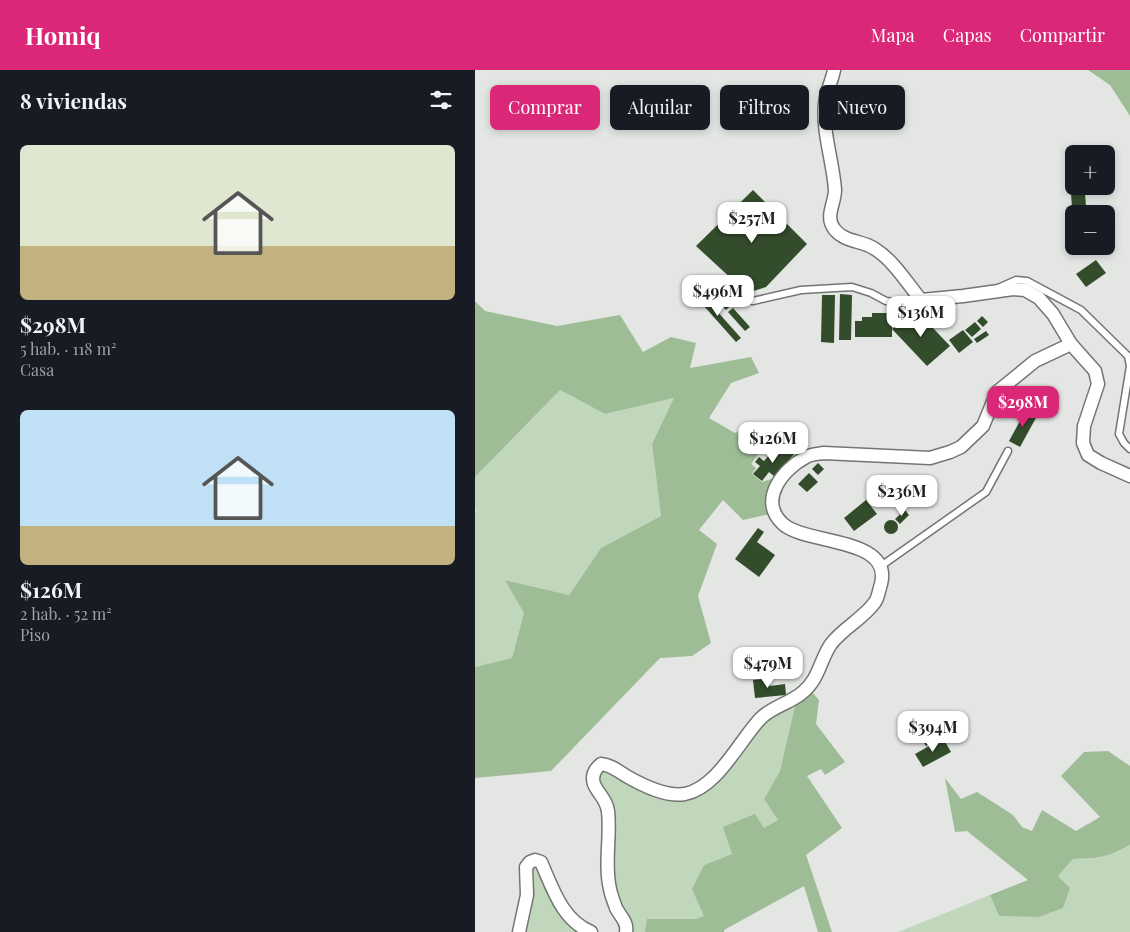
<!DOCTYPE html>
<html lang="es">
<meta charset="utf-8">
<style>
:root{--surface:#171b24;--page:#242831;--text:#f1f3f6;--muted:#9ea1a6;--accent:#db2777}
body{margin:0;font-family:"Playfair Display",serif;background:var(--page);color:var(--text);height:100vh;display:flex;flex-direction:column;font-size:19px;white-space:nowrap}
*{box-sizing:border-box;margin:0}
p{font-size:16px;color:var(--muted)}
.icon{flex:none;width:28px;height:28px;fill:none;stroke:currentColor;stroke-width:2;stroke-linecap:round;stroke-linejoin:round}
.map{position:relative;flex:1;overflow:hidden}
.side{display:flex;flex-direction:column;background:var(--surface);width:475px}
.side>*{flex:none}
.banner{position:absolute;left:15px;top:15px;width:475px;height:45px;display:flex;gap:10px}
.fabs{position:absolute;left:590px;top:75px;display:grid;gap:10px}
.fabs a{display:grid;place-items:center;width:50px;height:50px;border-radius:8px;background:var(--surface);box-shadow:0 2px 8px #0003;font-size:25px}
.price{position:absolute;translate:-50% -42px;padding:0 11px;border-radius:10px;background:#fff;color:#222;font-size:16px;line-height:32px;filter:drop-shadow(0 1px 2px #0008)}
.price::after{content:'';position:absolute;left:50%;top:30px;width:15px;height:11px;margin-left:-8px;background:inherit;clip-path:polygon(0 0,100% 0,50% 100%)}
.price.selected{background:var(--accent);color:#fff}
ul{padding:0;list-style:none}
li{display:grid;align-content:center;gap:10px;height:265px;padding:0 20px}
li span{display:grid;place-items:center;height:155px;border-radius:8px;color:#555}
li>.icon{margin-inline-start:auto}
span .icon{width:90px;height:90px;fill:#fffc;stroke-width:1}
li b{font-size:21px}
h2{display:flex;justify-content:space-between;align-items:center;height:60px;padding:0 20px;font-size:21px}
.chip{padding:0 18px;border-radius:8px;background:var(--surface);box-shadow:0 2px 8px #0003;font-size:18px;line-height:45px}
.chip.selected{background:var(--accent);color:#fff}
header{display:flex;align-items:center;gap:30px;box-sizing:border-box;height:70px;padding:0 25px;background:var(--accent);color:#fff}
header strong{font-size:24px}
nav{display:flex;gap:28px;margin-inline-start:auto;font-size:18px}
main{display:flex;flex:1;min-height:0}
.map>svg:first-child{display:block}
.green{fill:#c1d7bc}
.forest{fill:#9ebc96}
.building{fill:#334c2c}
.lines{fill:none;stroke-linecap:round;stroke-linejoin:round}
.lane-casing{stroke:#737573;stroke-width:9}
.street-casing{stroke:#737573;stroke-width:15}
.lane{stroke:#fff;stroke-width:6}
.street{stroke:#fff;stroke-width:12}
</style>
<header>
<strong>Homiq</strong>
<nav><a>Mapa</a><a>Capas</a><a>Compartir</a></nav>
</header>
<main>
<section class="side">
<h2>8 viviendas<svg class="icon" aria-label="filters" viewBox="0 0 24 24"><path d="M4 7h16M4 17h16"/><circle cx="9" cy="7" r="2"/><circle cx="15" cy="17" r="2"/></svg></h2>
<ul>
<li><span style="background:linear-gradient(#dfe7d0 65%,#c2b280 0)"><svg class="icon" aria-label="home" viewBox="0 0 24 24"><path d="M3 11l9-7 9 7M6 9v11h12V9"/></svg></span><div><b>$298M</b><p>5 hab. · 118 m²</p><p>Casa</p></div></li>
<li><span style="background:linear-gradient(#bfe0f5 75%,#c2b280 0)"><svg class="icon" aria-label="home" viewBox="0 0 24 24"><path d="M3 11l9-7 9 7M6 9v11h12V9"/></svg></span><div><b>$126M</b><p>2 hab. · 52 m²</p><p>Piso</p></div></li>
</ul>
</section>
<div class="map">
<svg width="655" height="862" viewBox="0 0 655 862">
<rect width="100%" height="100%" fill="#e4e6e4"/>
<!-- green -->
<g class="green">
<polygon points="85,320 130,344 200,328 177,374 186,446 126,478 94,525 31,510 49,543 37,588 0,597 0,442 1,441 0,437 0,407"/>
<polygon points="321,632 305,701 289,729 303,750 289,758 257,784 229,795 229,846 220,849 173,849 170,862 155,862 139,820 123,713 124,701 128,698 211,728 290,650"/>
<path d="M655,775V862H423L515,825L524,846L564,847L588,838L595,818L583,806L598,789C622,789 634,787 655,775Z"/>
<polygon points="60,794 107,862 48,862 55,798"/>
</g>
<!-- forest -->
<g class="forest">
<polygon points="613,0 655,0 655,46 635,15"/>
<polygon points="0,231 10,241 82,256 145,245 168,282 196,267 221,273 215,298 276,287 284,303 256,313 234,348 260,363 281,355 284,383 276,394 281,398 277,404 287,412 299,408 293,427 295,444 268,450 248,430 224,460 242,474 223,526 236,573 217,586 185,588 76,701 0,708 0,597 37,588 49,543 30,510 94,525 126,478 186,446 177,374 199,328 130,344 85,320 0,407"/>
<polygon points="336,621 344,630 341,654 370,692 350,705 346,699 332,706 367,758 331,785 357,862 343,862 329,816 249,860 249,862 170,862 172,849 220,849 229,846 217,819 229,795 257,784 248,757 280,744 289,758 303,750 289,729 305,701 321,632"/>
<path d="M633,681L655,696V775C631,788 625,788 598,789L583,806L595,818L588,838L564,847L524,846L515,825L553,810L492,761L480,762L470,708L486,729L502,722L538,745L547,757L557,761L567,740L601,761L625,747L586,706L609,682Z"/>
</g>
<!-- building -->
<g class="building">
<polygon points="599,98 599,110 594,111 592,100"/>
<polygon points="278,120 332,174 291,217 272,223 221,176"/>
<polygon points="610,122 611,137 597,138 596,123"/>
<polygon points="621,190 631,203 611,217 601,204"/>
<circle cx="236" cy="216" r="11"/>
<polygon points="252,219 261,230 251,240 241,229"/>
<polygon points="225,222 266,268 261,272 220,226"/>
<polygon points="365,224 377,225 376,270 364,270"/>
<polygon points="347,225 360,225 359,273 346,272"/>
<polygon points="258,238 275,257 270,261 253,242"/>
<polygon points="440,239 475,276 452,296 417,259"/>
<polygon points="397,243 417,243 417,267 380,267 380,251 387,251 387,247 397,247"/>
<polygon points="507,246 513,252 508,257 502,251"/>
<polygon points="500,252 506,259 497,267 490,260"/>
<polygon points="488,260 498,272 484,283 474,270"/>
<polygon points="511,261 514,265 502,273 499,269"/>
<polygon points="551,340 562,346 545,377 534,371"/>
<polygon points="309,376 319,384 300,407 294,402 287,411 278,404 285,396 280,392 284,387 289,391 295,384 299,387"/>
<polygon points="343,393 349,399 343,405 337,399"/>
<polygon points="334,403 343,412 332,422 323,414"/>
<polygon points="391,430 402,444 379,461 369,448"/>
<polygon points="430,440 434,445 425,454 420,449"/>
<circle cx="416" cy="457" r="7"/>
<polygon points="283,458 289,462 282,472 300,485 284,507 260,489"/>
<polygon points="294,608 295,616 310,614 311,625 280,628 278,610"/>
<polygon points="455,653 465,667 451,676 442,661"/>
<polygon points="468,668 476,682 448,697 440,684"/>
</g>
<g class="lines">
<defs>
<g id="lane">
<polyline points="253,213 271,229 278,231 326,220 377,217 396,223 411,231 431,234 445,230"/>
<polyline points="523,218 541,210 552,211 606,240 653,286 655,296 644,364 649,373 655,379"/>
<polyline points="406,496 511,422 533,381"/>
</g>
<g id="street">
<path d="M359,0C357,11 351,22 350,33C347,62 358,91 360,120C360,134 349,147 360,160C371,173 387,170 400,179C419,191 432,213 446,230L488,226L538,219L550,220L564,228L578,244L596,274L620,301L623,314L609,356L608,373L613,385L626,393L655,406"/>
<path d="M44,862L52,825L51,797L55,792L60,790L66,792C78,819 87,850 116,862"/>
<path d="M151,862C153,852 145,846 141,838C139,832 136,825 135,819C129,794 136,767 133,741C131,728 123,724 119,714C116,705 120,699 126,694C137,695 144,702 153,707C169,716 191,727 210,724C243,717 264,671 286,648C298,636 316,633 328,622C344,609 345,590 356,574C368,558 389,548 400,532C403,528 404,520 406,514C418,466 328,475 307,453C283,430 308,399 331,387C336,384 343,384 349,383L455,388L475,382L486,377L508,356L522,322L560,291L596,274"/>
</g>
</defs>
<!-- lane casing -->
<use href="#lane" class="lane-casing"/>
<!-- street casing -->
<use href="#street" class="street-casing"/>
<!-- lane -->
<use href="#lane" class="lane"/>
<!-- street -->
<use href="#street" class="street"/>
</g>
</svg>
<div class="fabs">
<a>+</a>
<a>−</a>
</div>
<b class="price" style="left:277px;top:174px">$257M</b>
<b class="price" style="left:243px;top:247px">$496M</b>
<b class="price" style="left:446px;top:268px">$136M</b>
<b class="price selected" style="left:548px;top:358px">$298M</b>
<b class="price" style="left:298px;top:394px">$126M</b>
<b class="price" style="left:427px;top:447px">$236M</b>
<b class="price" style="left:293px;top:619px">$479M</b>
<b class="price" style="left:458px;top:683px">$394M</b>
<div class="banner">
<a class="chip selected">Comprar</a>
<a class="chip">Alquilar</a>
<a class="chip">Filtros</a>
<a class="chip">Nuevo</a>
</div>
</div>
</main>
